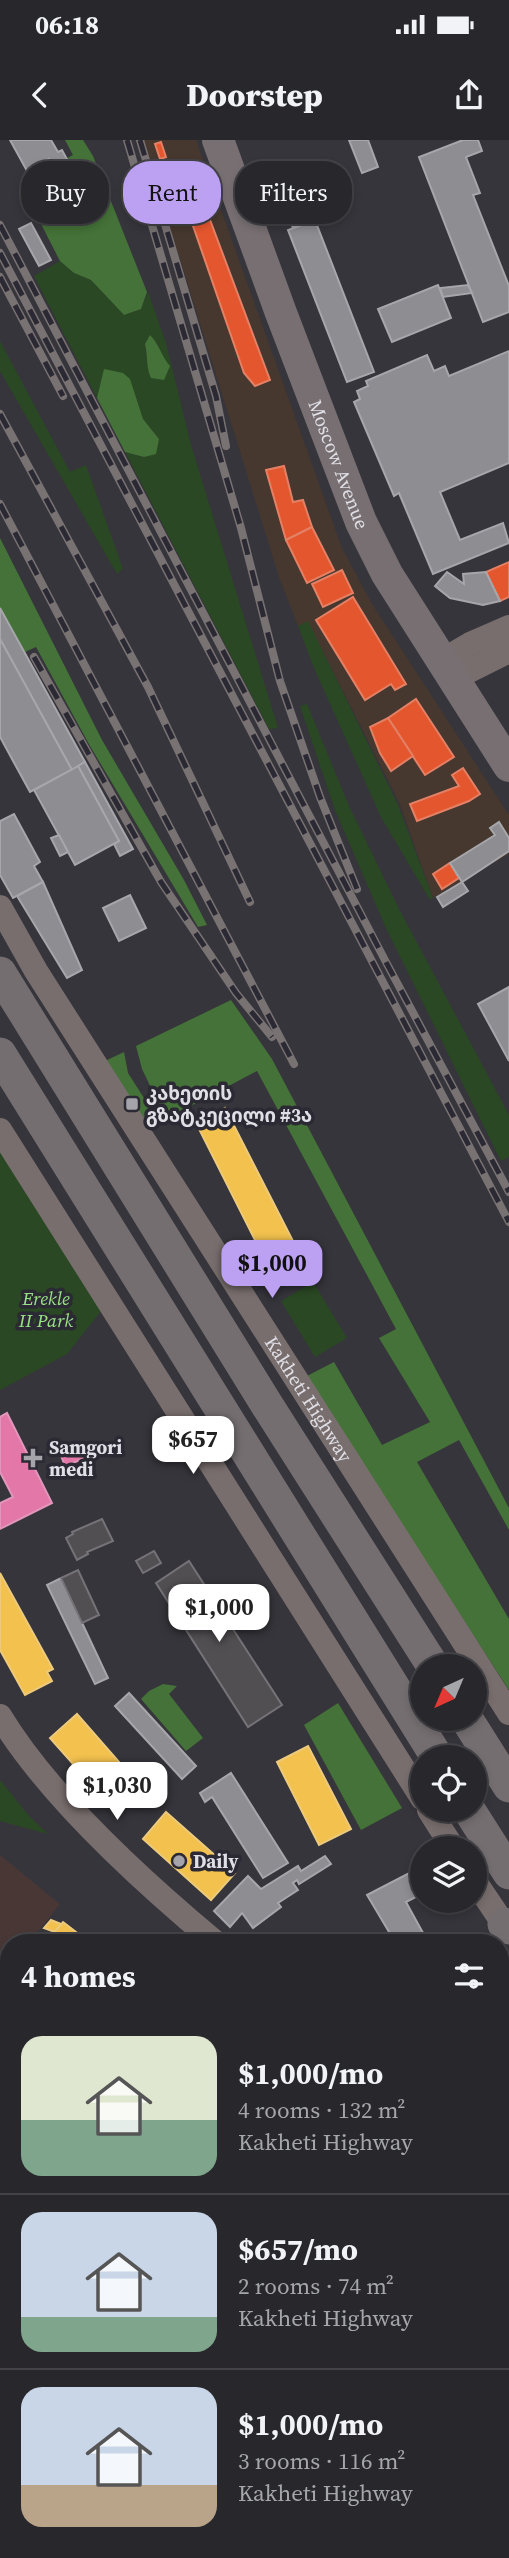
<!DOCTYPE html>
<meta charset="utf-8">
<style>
:root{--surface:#28282c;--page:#303034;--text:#f1f3f6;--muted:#a5a6a9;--line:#444448;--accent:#bca0f2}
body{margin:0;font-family:"Source Serif 4","Noto Sans Georgian",serif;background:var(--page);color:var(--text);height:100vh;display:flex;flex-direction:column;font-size:26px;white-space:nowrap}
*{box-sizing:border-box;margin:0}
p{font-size:23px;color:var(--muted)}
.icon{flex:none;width:38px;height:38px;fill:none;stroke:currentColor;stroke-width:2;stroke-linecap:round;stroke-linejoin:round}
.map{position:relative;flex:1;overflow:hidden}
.drawer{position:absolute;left:0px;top:1794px;width:509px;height:625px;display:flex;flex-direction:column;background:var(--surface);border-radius:28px 28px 0 0;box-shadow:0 4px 10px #0003,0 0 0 2px var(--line)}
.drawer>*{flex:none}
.banner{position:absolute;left:21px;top:21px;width:467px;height:63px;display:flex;gap:14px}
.needle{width:46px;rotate:224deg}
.fabs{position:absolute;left:410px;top:1514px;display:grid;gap:14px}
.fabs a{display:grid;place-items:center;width:77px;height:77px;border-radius:50%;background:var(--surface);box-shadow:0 4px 10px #0003,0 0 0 2px var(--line);font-size:35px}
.price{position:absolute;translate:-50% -60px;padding:0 16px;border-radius:14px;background:#fff;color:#222;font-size:23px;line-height:46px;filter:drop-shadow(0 2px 4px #0008)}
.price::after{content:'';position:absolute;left:50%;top:42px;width:21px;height:16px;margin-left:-10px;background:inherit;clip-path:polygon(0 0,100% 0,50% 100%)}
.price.active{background:var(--accent);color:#111}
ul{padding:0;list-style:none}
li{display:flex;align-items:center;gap:21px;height:175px;padding:0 21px}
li+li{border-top:2px solid var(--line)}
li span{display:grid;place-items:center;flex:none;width:196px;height:140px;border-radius:21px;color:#555}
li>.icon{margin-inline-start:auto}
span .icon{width:84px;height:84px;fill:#fffc;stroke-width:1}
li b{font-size:30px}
h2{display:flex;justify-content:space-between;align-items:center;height:84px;padding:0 21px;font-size:30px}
.pill{padding:0 24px;border-radius:28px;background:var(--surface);box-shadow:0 4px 10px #0003,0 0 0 2px var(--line);font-size:24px;line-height:63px}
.pill.active{background:var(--accent);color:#111}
.status{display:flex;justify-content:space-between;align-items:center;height:49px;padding:0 35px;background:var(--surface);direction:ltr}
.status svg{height:19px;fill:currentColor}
header{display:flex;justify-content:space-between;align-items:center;height:91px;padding:0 21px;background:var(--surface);font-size:32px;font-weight:800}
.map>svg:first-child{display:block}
.commercial{fill:#46382f}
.education{fill:#483735}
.green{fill:#2a4823;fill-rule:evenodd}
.forest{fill:#447238}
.homes{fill:#f2c14e;stroke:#edca7c;stroke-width:2}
.shops{fill:#e4572e;stroke:#e38065;stroke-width:2}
.health{fill:#e377a8;stroke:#e296bb;stroke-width:2}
.industry{fill:#8d8d92;stroke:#a6a6ab;stroke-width:2}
.building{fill:#524f53;stroke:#767378;stroke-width:2}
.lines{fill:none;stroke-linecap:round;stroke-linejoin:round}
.minor{stroke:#786e6d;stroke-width:21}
.tertiary{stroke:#786e6d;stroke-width:24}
.primary{stroke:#776f71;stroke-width:32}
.trunk{stroke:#746e70;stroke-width:33}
.rail-casing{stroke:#797273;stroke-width:8}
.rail{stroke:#2b2933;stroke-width:5;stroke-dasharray:16;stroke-linecap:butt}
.poi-dot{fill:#a4a4aa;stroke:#2b2933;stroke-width:2.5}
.labels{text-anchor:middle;stroke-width:7;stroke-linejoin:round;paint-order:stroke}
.street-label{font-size:19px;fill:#e0dfe6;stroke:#2b2933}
.poi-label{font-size:19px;font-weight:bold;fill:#e0dfe6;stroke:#2b2933;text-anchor:start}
.park-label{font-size:19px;font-style:italic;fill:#98e285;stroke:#2b2933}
</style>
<div class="status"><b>06:18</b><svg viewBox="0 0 49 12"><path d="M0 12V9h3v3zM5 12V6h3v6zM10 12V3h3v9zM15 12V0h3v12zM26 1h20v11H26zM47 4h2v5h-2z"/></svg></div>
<header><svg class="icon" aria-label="back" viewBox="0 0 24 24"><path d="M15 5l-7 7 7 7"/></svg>Doorstep<svg class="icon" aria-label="share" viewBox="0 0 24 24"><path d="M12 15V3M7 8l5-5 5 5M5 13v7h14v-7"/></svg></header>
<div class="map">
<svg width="509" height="2418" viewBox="0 0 509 2418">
<rect width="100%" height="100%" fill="#36353b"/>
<!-- commercial -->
<g class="commercial">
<polygon points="143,0 196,0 342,408 372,464 509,675 509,714 433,758 399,662 308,482 298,486 279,437"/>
<polygon points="509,1833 509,1981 501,1977 500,1838"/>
<polygon points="501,2024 509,2029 509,2232 501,2239 501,2217 503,2214 500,2212 500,2145 503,2141 501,2125"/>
</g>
<!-- education -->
<polygon class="education" points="0,1715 60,1764 30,1802 9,1802 9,2055 0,2047"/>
<!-- green -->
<g class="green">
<path d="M60,121L74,133L91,140L124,175L141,169L148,152L166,203L191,305L278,588L269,589L125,312L144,317L159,299L143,279L137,261L100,247L97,258L34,136ZM158,203L161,216L170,226H149L145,205Z"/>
<polygon points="0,201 70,332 86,325 123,429 117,434 0,231"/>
<polygon points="308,481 398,665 433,758 430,760 381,677 314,528 298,486"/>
<polygon points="307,564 349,666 399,769 509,975 509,1017 501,1021 386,788 335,670 300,566"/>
<polygon points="0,1011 101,1171 67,1214 0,1250"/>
<polygon points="313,1142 347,1198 315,1217 281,1161"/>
<polygon points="0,1640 29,1676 48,1694 0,1681"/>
</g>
<!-- forest -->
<g class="forest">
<polygon points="65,0 83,0 93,16 147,152 141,169 124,175 91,140 74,133 60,121 20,43 73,15"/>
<path d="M150,195C160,205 161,216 170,226L164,240L151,238C146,228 148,217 145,204Z"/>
<polygon points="104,229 123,233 130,239 143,279 159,299 156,314 144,317 125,312 97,258"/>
<polygon points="0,398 102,600 184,740 207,785 198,787 90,606 36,507 25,512 0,468"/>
<polygon points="231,860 272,919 509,1368 509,1390 459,1300 417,1322 509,1479 509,1550 305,1237 334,1222 382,1305 430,1282 379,1198 396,1189 257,931 166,979 142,929 136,906"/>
<polygon points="124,912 128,933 160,983 149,989 103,922"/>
<polygon points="163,1544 177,1546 169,1554 203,1598 186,1611 141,1559 149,1551"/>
<polygon points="338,1563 402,1668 361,1690 304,1585"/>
<polygon points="314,2410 476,2410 477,2415 464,2418 321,2418"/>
</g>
<!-- homes -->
<g class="homes">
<polygon points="225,968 295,1105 265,1120 197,985"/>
<polygon points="0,1433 53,1529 47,1532 52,1541 25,1555 0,1510"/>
<polygon points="77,1574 140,1646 113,1669 50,1598"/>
<polygon points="308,1606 351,1689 319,1705 277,1622"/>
<polygon points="166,1672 235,1733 211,1760 143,1699"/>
<polygon points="51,1780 61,1784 55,1792 44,1788"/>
<polygon points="63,1782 89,1802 46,1802"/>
<polygon points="509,2251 509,2284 500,2277 500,2258"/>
<polygon points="508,2294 509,2295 509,2337 500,2327 503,2320 500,2311 506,2307 501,2301"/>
<polygon points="509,2388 509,2401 500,2403 500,2389"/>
</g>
<!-- shops -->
<g class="shops">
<polygon points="161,2 166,17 160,19 155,4"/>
<polygon points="191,29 270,240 255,246 244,233 174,31"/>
<polygon points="284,326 293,362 303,360 312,387 286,400 266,330"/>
<polygon points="312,387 334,430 307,443 286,400"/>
<polygon points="509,422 509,457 500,461 486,432"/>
<polygon points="342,430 353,453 323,467 312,444"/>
<polygon points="353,457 406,544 395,550 391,544 365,560 316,480"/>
<polygon points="416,559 454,617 425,635 388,578"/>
<polygon points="388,578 413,616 391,631 380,613 370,587"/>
<polygon points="463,628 480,654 469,661 417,681 410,664 459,646 452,635"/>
<polygon points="450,723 459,738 442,749 433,734"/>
<polygon points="500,1835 509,1849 509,1879 500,1885"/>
<polygon points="509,1890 509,1941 500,1928 500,1895"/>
<polygon points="509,2076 509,2091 503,2087"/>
</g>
<!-- health -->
<g class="health">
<polygon points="7,1273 52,1363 0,1389 0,1363 13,1357 0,1332 0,1277"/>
<polygon points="83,1304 88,1317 65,1326 60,1313"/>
</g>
<!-- industry -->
<g class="industry">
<polygon points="10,0 51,0 58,12 62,10 68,21 53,29 49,19 27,31"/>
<polygon points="349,0 368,0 378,27 362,33"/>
<polygon points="463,0 478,0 482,11 466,17 480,53 473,55 509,146 509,172 483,182 419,17"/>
<polygon points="293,23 315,80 293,88 272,32"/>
<polygon points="315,80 374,232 347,242 288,90"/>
<polygon points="31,83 51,120 39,126 19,89"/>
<polygon points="438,145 451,178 392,202 378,169"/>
<polygon points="468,145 472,153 443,157 440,148"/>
<polygon points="509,211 509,323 440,352 460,400 503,383 509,403 433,434 399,353 394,356 354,262 360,259 357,251 368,246 366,241 427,215 434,231 445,226 449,236"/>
<polygon points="447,432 464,444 463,434 486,432 500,461 483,465 450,458 435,446"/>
<polygon points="0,468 85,622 72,630 0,499"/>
<polygon points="0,499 72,630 30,652 0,597"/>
<polygon points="85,622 133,709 120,716 114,704 119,701 78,626"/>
<polygon points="78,626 119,701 75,725 34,650"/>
<polygon points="14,674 40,722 34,726 43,742 13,758 0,735 0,681"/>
<polygon points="499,682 509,698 509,711 462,742 450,723 495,695 490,688"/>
<polygon points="59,695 68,712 60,716 51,698"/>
<polygon points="43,742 82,830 67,838 17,756"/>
<polygon points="462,742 468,751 443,767 437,757"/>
<polygon points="130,755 146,788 119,801 103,768"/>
<polygon points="509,847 509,921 478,864"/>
<polygon points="61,1438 108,1538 95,1544 47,1445"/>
<polygon points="129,1553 196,1626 182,1639 115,1566"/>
<polygon points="231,1633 288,1723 263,1738 212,1657 205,1662 200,1653"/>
<polygon points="325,1716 331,1724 299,1744 297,1740 293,1743 298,1750 278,1763 281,1767 253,1788 242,1773 230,1787 214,1771 248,1736 261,1749 298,1726 301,1731"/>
<polygon points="415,1730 422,1743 422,1754 406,1762 428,1802 395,1802 367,1755"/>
</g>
<!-- building -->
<g class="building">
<polygon points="102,1379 113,1401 87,1412 88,1414 77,1420 66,1398 73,1394 72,1392"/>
<polygon points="154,1411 161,1423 143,1433 136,1421"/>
<polygon points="189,1421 282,1565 248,1587 156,1443"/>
<polygon points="78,1430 99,1475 82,1483 61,1438"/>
</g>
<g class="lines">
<!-- minor -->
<g class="minor">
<polyline points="500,2043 509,2031"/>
<polyline points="500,2103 509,2134"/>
<polyline points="0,2314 9,2302"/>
<polyline points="153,2418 161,2410"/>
</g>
<!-- tertiary -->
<g class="tertiary">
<polyline points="441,521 470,504 509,487"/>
<polyline points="453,539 509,511"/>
<path id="s1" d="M0,767L36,831L509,1573"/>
<polyline points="0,990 422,1658"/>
<path d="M0,1576C49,1657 143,1742 215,1802"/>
<polyline points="429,1670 453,1708"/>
<polyline points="474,1740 509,1792"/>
<polyline points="500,2013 509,2019"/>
</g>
<!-- primary -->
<path class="primary" id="s2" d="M218,0L281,173L361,382L387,434L509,626"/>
<!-- trunk -->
<g class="trunk">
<polyline points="0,833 267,1265 433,1526"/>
<polyline points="0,914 437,1617"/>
<polyline points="466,1578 509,1646"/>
<polyline points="469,1670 509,1733"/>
<polyline points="504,1784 509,1788"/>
</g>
<defs>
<g id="rail">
<polyline points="127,0 241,388 280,541 320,657 357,749"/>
<polyline points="140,0 216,256 226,306"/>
<polyline points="0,85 387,824 509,1052"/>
<polyline points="0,113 509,1082"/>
<polyline points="0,137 63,256"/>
<polyline points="0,274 148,547 250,762"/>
<polyline points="0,364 294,924"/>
<polyline points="34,517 161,742 236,853 272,897"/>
</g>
</defs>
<!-- rail casing -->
<use href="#rail" class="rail-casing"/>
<!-- rail -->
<use href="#rail" class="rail"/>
</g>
<!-- markers -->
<g class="poi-dot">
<rect x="125" y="957" width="14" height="14" rx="3.5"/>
<path d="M29.5 1307.5h7v7h7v7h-7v7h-7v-7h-7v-7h7z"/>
<circle cx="179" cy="1721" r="7"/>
</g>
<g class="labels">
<!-- street labels -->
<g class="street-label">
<text dy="7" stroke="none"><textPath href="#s2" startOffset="346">Moscow Avenue</textPath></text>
<text dy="7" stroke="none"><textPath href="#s1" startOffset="581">Kakheti Highway</textPath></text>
</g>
<!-- poi labels -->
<g class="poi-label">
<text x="146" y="960">კახეთის<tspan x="146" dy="22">გზატკეცილი #3ა</tspan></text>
<text x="49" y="1314">Samgori<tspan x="49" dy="22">medi</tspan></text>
<text x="193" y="1728">Daily</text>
</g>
<!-- park labels -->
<g class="park-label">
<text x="46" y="1165">Erekle<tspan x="46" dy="22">II Park</tspan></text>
</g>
</g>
</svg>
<div class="fabs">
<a><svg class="needle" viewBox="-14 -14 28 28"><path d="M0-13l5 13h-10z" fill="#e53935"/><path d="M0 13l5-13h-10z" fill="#a5a6a9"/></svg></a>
<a><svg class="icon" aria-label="locate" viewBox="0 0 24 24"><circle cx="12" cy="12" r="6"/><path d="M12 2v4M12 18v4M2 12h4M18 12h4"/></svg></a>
<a><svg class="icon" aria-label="layers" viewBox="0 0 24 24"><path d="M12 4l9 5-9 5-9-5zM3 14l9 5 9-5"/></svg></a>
</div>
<b class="price active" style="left:272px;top:1160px">$1,000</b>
<b class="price" style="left:193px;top:1336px">$657</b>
<b class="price" style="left:219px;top:1504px">$1,000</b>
<b class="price" style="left:117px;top:1682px">$1,030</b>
<div class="banner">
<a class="pill">Buy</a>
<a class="pill active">Rent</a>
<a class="pill">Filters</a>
</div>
<section class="drawer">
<h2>4 homes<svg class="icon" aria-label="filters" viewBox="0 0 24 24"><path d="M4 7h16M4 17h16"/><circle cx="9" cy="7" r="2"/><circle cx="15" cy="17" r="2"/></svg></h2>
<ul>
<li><span style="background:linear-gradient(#dfe7d0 60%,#7fa58c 0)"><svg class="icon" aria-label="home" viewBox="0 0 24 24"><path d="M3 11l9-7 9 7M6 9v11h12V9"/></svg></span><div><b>$1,000/mo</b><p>4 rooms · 132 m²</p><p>Kakheti Highway</p></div></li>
<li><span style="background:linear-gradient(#c9d6e8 75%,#7fa58c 0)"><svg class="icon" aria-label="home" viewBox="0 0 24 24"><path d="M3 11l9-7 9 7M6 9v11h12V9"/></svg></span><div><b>$657/mo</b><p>2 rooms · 74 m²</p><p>Kakheti Highway</p></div></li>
<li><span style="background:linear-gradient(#c9d6e8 70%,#b9a48a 0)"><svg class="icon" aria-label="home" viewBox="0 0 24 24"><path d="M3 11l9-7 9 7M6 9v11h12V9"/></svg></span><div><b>$1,000/mo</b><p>3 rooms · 116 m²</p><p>Kakheti Highway</p></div></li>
</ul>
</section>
</div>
